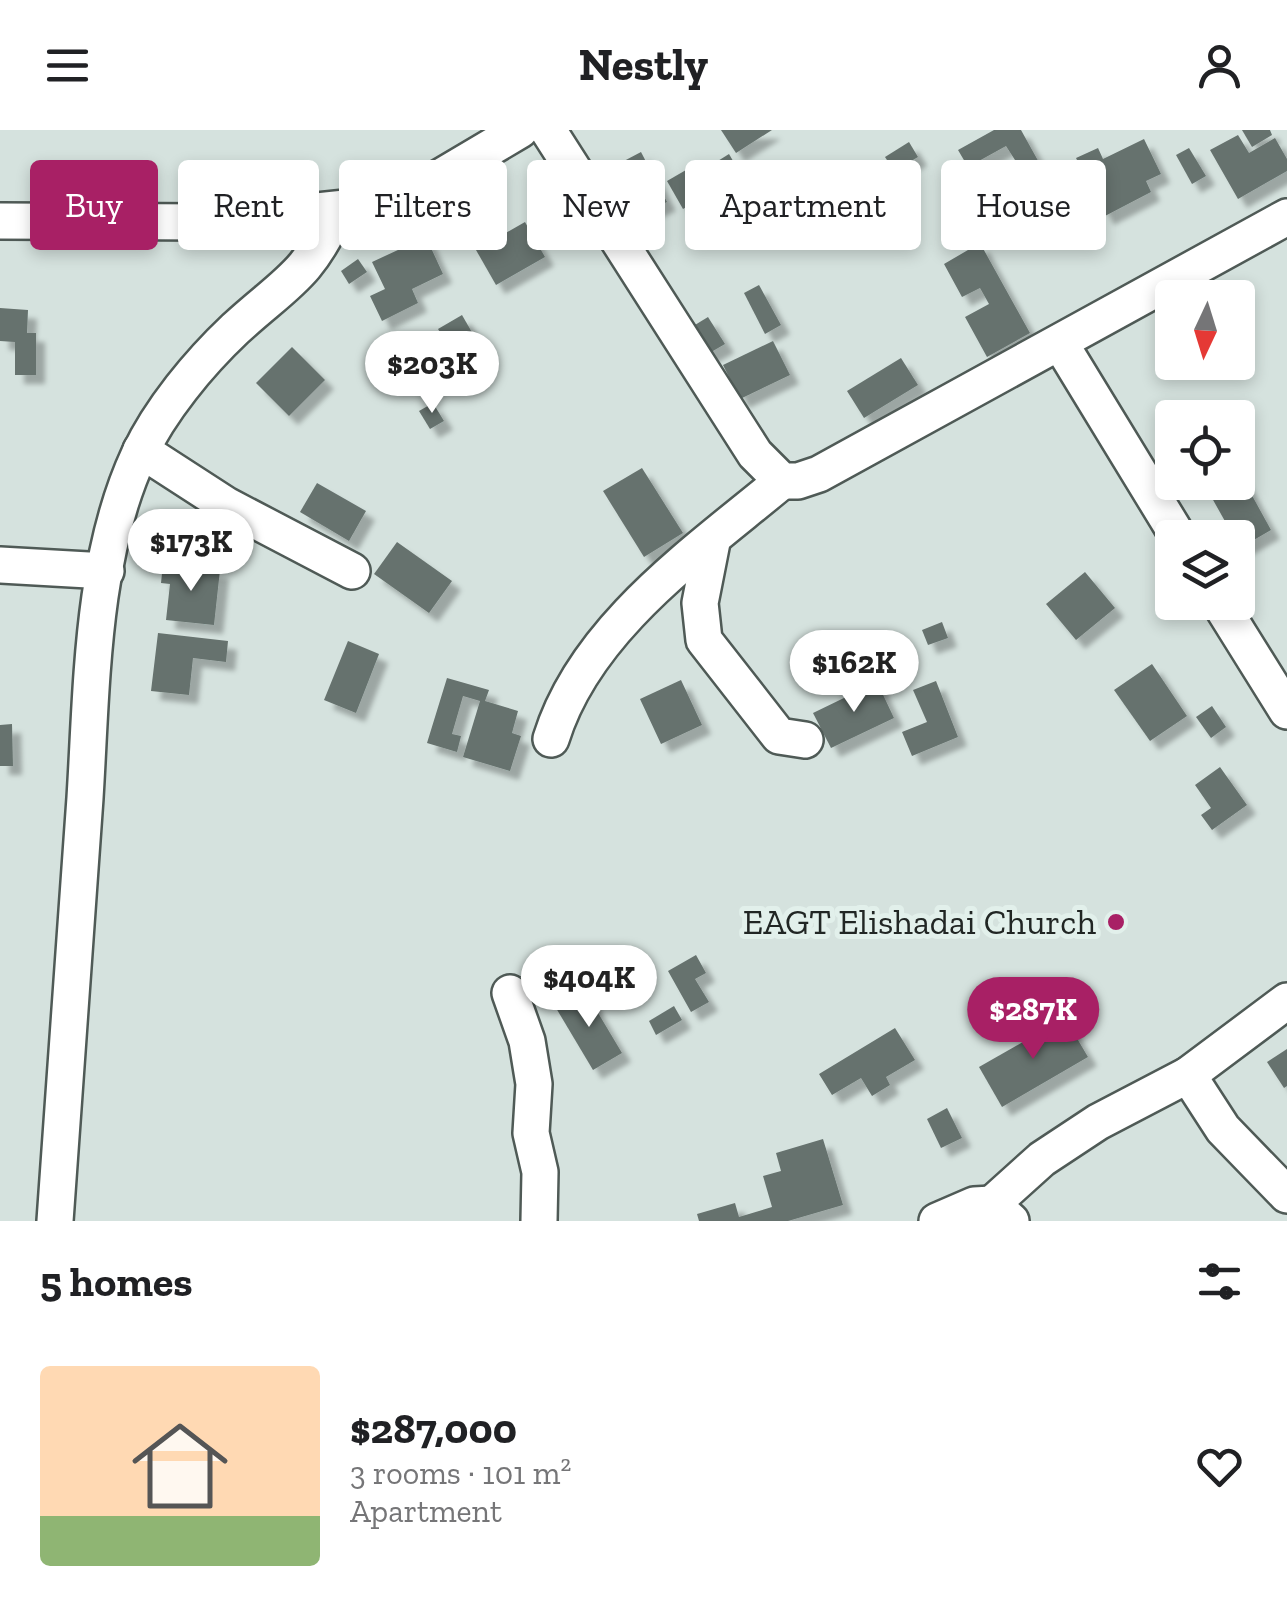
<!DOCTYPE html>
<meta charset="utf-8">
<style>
:root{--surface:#fff;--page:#f6f6f6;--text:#202124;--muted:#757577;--line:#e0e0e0;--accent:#a82065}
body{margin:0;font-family:"Zilla Slab",serif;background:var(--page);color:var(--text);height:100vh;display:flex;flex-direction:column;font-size:38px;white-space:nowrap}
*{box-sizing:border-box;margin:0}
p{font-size:32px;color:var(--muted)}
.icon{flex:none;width:55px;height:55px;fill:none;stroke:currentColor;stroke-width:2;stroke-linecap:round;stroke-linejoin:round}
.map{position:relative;height:1091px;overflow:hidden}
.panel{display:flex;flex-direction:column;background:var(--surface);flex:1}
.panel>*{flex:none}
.banner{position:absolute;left:30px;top:30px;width:1228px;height:90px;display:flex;gap:20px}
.needle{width:65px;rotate:184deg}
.tools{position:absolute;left:1155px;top:150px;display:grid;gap:20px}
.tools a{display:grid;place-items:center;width:100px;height:100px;border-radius:10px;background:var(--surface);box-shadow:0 5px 15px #0003;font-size:50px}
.price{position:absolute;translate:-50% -85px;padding:0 22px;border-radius:35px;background:#fff;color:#222;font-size:32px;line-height:65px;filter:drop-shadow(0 2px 5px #0008)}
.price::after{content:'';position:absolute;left:50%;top:60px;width:30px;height:22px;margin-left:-15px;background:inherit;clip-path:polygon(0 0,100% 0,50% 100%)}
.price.on{background:var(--accent);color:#fff}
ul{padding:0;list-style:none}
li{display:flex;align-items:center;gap:30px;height:250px;padding:0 40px}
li+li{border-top:2px solid var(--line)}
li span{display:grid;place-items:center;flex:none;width:280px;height:200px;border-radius:10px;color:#555}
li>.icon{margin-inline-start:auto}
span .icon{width:120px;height:120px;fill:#fffc;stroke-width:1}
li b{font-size:42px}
h2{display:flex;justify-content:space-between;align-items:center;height:120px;padding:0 40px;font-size:42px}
.pill{padding:0 35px;border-radius:10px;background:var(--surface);box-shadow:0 5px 15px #0003;font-size:35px;line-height:90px}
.pill.on{background:var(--accent);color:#fff}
header{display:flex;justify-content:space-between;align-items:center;height:130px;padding:0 40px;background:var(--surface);font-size:45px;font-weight:700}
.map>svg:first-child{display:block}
.building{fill:#66726e;filter:url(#shadow)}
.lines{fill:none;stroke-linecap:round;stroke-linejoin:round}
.minor-casing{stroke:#4f5a56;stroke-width:40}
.minor{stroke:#fff;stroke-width:35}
.poi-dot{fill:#a82065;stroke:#e2f0eb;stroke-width:4}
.labels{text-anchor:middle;stroke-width:10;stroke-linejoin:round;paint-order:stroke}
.poi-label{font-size:35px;fill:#212624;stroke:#e2f0eb;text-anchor:end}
</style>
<header><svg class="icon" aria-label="menu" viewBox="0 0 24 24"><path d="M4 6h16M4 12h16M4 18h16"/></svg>Nestly<svg class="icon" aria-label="person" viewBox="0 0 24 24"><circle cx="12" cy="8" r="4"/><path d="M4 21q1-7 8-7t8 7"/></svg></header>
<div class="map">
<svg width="1287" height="1091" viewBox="0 0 1287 1091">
<defs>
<filter id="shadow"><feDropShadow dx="9" dy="9" stdDeviation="2.5" flood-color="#0004"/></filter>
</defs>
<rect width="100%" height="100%" fill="#d5e2de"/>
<!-- building -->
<g class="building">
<polygon points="721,0 772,0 736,23"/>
<polygon points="994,0 1021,0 1046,45 988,77 974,52 1015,30 1006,16 968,37 958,20"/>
<polygon points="1242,0 1270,0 1272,5 1252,17"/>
<polygon points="1238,5 1249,23 1275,8 1287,29 1287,41 1238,69 1210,20"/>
<polygon points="1144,9 1161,44 1146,51 1151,62 1105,86 1076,28 1098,18 1103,29"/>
<polygon points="909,12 918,27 894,41 885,27"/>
<polygon points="1189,18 1206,46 1192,54 1176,25"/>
<polygon points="641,22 667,72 630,90 605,41"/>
<polygon points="729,24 743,48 727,58 713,34"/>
<polygon points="686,40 702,68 683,79 667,51"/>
<polygon points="525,92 545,127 496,155 476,120"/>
<polygon points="426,107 443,144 412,159 418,173 382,191 370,166 385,159 372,132"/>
<polygon points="980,113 1030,203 987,227 965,187 989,174 980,158 962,167 944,134"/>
<polygon points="358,129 367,142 349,154 341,141"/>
<polygon points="759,155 781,195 765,204 744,163"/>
<polygon points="0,178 28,180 27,203 36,203 36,245 15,245 15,212 0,211"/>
<polygon points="462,185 477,211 454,225 438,199"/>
<polygon points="708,187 725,214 706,225 690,198"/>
<polygon points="773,211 790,245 740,269 723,235"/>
<polygon points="292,217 325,250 289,286 256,253"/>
<polygon points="901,228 918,255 864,288 847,261"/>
<polygon points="433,273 444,291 430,299 419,281"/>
<polygon points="642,338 683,403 644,427 603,361"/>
<polygon points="1238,340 1271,400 1240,418 1203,352 1238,352"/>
<polygon points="317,353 366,381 349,411 300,382"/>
<polygon points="397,412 452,451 429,483 374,444"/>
<polygon points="163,434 220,440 214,495 166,490 170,454 161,453"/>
<polygon points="1085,442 1115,478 1076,510 1046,474"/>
<polygon points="942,492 948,508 928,515 922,500"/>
<polygon points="158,503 228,511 226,532 193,528 189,565 151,561"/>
<polygon points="348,511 379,524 356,583 324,570"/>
<polygon points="1152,534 1187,586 1150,611 1114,560"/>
<polygon points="447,548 489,560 485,571 518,581 512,603 521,606 510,641 463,627 480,571 463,566 452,604 461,606 457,622 427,613"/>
<polygon points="681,550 702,595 661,614 640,569"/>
<polygon points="936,551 958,607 912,626 902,602 927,592 913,560"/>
<polygon points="877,552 894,588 831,618 813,583"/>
<polygon points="1212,576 1226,597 1211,608 1196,587"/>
<polygon points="12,594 13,636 0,636 0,595"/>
<polygon points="1220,637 1247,675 1212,700 1201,685 1211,678 1195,655"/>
<polygon points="696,825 706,843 695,849 709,872 691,882 668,841"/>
<polygon points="585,861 622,923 593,940 556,878"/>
<polygon points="674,876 682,890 656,905 649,891"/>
<polygon points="1065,888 1088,927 1002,977 979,937"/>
<polygon points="895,898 915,930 886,947 890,955 872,966 861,948 832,965 819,944"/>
<polygon points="1287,919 1287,956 1284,958 1267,932"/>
<polygon points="947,978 962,1008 941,1018 927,989"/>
<polygon points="823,1009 843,1075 788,1091 699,1091 697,1084 735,1073 739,1087 772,1077 763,1046 781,1041 776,1023"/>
</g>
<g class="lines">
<defs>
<g id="minor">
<polyline points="548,0 755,324 782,351 798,351 819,344 1287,87"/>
<polyline points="0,91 211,92 383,74 422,58 520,0"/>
<polyline points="1060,213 1179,408"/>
<polyline points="141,320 226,375 352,441"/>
<polyline points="712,412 700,473 704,510 779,606 805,610"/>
<polyline points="0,435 106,441"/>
<polyline points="1219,472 1287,581"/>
<path d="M551,609C585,498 697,422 782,351"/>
<polyline points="510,863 527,911 534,954 531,1003 540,1042 539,1091"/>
<polyline points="1188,945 1223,999 1287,1065"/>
<polyline points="992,1074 1042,1029 1098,992 1188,945 1287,871"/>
<path d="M55,1091C65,950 75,809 85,668C92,556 91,428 139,325C160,280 199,233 235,199C285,153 308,147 337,81"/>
<polyline points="937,1091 974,1075 992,1074 1011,1091"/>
</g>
</defs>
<!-- minor casing -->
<use href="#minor" class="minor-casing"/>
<!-- minor -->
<use href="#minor" class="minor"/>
</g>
<!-- markers -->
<circle class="poi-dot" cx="1116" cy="792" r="10"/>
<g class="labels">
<!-- poi labels -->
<g class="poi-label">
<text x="1096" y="804">EAGT Elishadai Church</text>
</g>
</g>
</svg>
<div class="tools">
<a><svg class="needle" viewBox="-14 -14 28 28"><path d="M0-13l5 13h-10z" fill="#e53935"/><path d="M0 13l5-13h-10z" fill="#757577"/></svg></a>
<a><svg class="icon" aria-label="locate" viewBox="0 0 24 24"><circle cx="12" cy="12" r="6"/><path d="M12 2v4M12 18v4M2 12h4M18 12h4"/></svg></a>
<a><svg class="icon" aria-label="layers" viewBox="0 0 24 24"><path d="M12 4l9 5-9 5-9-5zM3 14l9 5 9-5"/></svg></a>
</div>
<b class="price" style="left:432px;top:286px">$203K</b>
<b class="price" style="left:191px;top:464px">$173K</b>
<b class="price" style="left:854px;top:585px">$162K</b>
<b class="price" style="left:589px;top:900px">$404K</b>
<b class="price on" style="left:1033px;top:932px">$287K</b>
<div class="banner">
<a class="pill on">Buy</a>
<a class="pill">Rent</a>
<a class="pill">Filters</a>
<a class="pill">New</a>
<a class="pill">Apartment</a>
<a class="pill">House</a>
</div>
</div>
<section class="panel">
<h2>5 homes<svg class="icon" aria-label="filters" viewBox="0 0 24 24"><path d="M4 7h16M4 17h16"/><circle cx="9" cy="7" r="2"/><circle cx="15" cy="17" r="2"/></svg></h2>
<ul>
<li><span style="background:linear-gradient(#ffd9b3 75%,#8fb573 0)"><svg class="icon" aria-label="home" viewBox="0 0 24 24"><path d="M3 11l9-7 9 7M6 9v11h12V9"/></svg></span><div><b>$287,000</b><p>3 rooms · 101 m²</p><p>Apartment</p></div><svg class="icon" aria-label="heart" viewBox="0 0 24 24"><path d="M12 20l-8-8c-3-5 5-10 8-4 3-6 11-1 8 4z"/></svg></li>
</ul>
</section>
